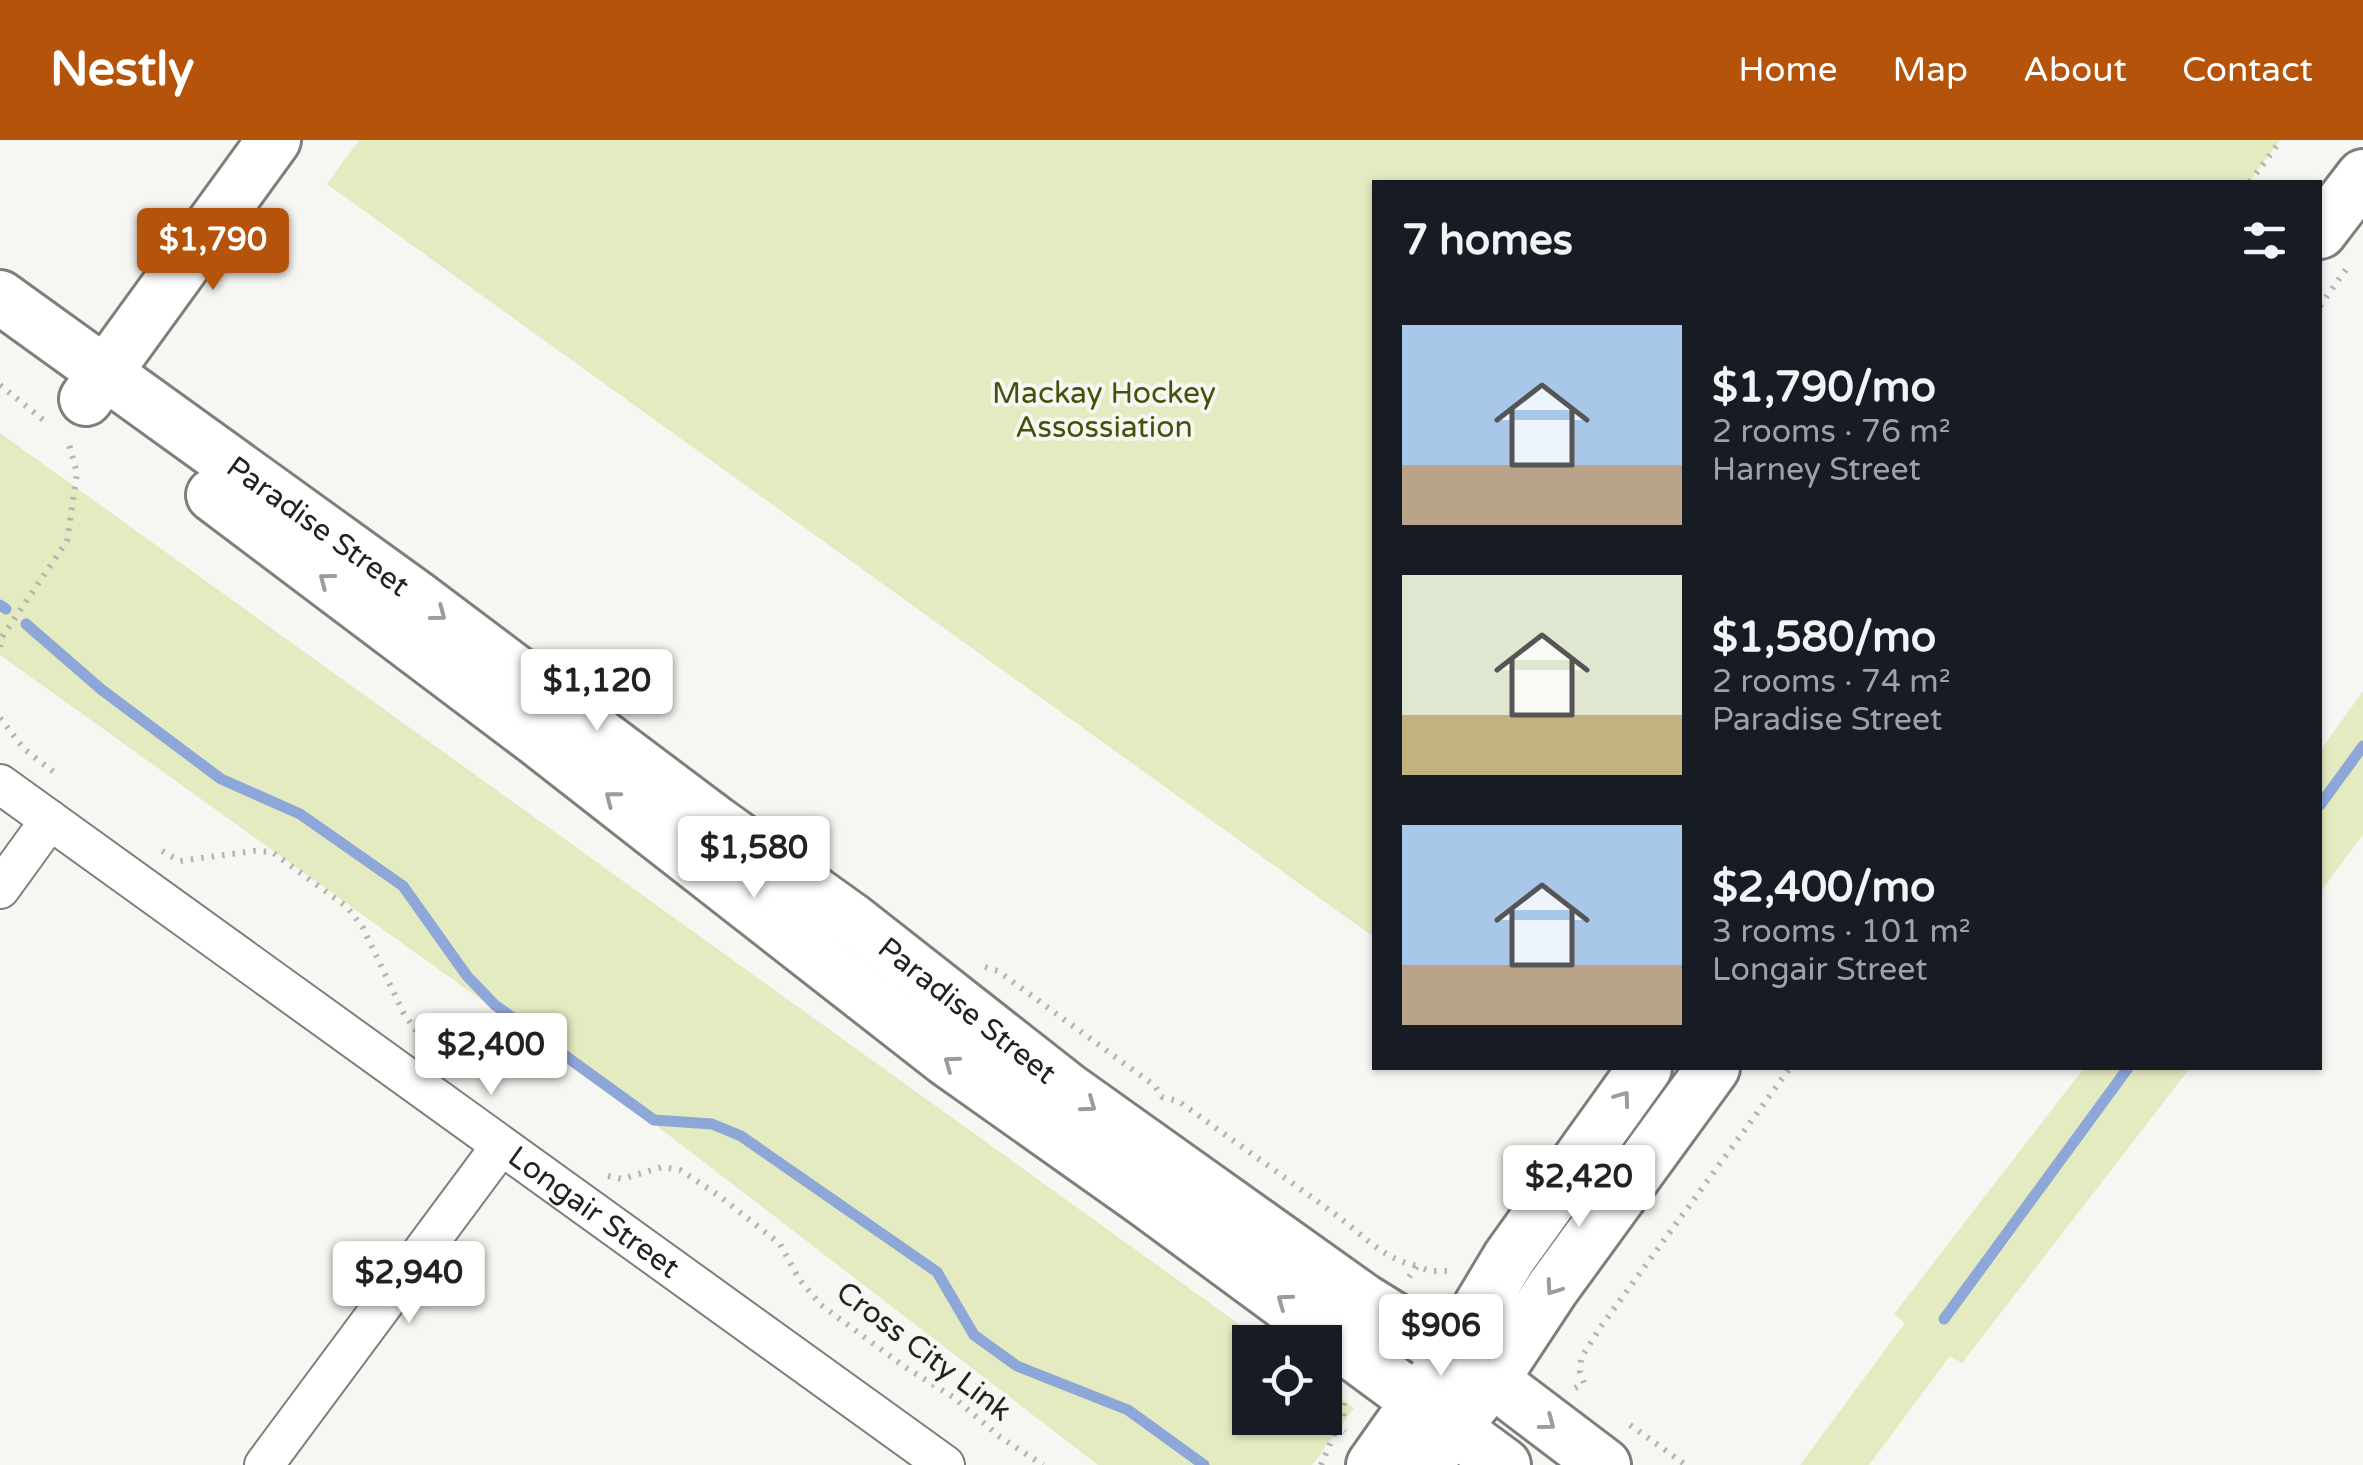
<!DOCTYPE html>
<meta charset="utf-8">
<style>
:root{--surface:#171b24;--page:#20242c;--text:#f1f3f6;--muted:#9ea1a6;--accent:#b45309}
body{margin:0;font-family:"Varela Round",sans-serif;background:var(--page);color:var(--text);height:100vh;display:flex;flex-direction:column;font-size:38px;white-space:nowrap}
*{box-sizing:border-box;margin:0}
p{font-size:32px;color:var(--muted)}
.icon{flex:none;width:55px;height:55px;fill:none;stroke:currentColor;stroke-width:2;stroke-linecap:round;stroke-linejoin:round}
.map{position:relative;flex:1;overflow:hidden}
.sheet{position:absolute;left:1372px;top:40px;width:950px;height:890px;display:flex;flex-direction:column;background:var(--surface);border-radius:0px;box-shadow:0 2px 8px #0004}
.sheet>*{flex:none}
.buttons{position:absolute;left:1232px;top:1185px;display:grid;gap:20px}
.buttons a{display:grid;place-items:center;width:110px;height:110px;border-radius:0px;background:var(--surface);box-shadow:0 2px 8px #0004;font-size:50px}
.price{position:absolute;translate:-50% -85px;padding:0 22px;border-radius:10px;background:#fff;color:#222;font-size:32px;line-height:65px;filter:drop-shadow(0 2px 5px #0008)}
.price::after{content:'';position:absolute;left:50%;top:60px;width:30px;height:22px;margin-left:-15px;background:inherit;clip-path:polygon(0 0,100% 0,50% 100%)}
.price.on{background:var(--accent);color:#fff}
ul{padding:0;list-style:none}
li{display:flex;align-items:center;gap:30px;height:250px;padding:0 30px}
li span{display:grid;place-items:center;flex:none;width:280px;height:200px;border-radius:0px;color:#555}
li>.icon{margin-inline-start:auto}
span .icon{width:120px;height:120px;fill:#fffc;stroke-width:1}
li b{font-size:42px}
h2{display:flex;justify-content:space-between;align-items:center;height:120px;padding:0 30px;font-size:42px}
header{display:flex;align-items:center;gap:60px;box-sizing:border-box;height:140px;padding:0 50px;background:var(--accent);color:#fff}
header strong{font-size:48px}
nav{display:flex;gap:55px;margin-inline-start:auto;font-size:35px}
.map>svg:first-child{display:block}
.green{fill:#e5ebc0}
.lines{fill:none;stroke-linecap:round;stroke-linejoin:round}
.stream{stroke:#8da7d8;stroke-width:11}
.street-casing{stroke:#7f7e7b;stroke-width:42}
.secondary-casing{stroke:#7f7e7b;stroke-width:58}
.path{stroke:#b4b4b1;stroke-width:6;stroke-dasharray:2.5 8;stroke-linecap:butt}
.street{stroke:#fff;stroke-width:38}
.secondary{stroke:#fff;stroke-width:52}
.oneway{stroke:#9c9c9b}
.labels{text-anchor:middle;stroke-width:8;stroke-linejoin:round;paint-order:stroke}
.park-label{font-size:30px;fill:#494f09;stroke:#f6f6f2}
.street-label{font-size:30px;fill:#222220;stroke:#f6f6f2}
</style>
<header>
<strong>Nestly</strong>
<nav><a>Home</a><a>Map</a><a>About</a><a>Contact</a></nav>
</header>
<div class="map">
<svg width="2363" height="1325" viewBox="0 0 2363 1325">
<rect width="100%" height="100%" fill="#f6f6f2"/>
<!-- green -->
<g class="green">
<polygon points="359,0 2280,0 2249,42 1375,42 1375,798 327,44"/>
<polygon points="0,293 1264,1202 1250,1202 1250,1278 1325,1278 1325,1247 1354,1268 1312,1325 1098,1325 649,980 0,515"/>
<polygon points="2363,551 2363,694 2320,753 2320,611"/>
<polygon points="2084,928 2190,928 1962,1223 1950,1216 1869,1325 1800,1325 1905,1183 1894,1174"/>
</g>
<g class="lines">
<!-- stream -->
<g class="stream">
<polyline points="0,465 6,469"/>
<polyline points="26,484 102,550 221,639 300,674 403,746 467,836 495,865 654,980 712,984 741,996 937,1132 974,1195 1017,1226 1128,1270 1204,1325"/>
<polyline points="2320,665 2363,606"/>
<polyline points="1944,1179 2128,928"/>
</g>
<defs>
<g id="street">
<path id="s1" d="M0,644L945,1325"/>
<polyline points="0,749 50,680"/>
<polyline points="264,1325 500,1007"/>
</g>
<g id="secondary">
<polyline points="2320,92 2363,36"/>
<path id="s2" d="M0,157L416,457L715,682L852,780L1067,949L1363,1160L1492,1240L1604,1325"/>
<polyline points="86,259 274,0"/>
<polyline points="213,355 538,600 946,919 1145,1060 1504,1325"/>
<polyline points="1373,1325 1452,1213 1509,1118 1645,928"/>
<polyline points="1424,1325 1492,1240 1552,1149 1713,928"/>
</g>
</defs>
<!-- street casing -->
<use href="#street" class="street-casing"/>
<!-- secondary casing -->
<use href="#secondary" class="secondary-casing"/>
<!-- path -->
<g class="path">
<polyline points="2250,42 2281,0"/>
<polyline points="2320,166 2347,128"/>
<polyline points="0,245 47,283"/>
<polyline points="0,507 2,497 67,401 77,333 68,301"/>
<polyline points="0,578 24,609 59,636"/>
<polyline points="162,711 180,721 254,711 272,712 347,767 363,788 403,872 421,898"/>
<path d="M985,827L998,831L1155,946L1162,957L1178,961C1230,998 1281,1035 1332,1072C1362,1093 1380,1118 1417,1126"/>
<polyline points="608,1036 622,1039 662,1027 680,1030 718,1055 780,1104 799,1139 821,1165 905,1227 953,1257 1000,1297 1043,1325"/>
<polyline points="1409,1137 1417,1126 1430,1131 1449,1131"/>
<polyline points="1575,1248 1584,1243 1580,1232 1581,1218 1602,1185 1790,928"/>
<polyline points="1338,1285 1343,1277 1344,1263"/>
<polyline points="1630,1285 1686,1325"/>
<polyline points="1321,1325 1338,1285 1345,1292"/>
</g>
<!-- street -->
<use href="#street" class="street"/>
<!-- secondary -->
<use href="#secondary" class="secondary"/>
</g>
<!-- one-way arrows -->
<defs><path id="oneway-chevron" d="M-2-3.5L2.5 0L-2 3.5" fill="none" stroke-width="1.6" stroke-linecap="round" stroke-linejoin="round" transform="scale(2.5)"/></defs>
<g class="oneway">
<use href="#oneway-chevron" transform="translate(326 440) rotate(-143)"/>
<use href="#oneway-chevron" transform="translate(439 474) rotate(37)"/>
<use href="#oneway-chevron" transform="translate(612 658) rotate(-142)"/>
<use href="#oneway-chevron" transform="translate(951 923) rotate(-144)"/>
<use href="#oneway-chevron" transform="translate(1623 958) rotate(-54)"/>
<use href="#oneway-chevron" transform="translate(1089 965) rotate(36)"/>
<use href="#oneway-chevron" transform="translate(1553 1148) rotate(125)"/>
<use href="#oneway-chevron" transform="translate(1284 1161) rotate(-144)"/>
<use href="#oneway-chevron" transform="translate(1548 1283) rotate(37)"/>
</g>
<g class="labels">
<!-- park labels -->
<g class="park-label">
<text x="1104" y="263">Mackay Hockey<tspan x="1104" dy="34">Assossiation</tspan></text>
</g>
<!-- street labels -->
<g class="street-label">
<text dy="10" stroke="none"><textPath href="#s2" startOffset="392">Paradise Street</textPath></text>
<text dy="10" stroke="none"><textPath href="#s2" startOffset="1202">Paradise Street</textPath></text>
<text dy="10" stroke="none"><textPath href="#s1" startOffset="732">Longair Street</textPath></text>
<text transform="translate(924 1211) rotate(37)" y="10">Cross City Link</text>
</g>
</g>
</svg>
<div class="buttons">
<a><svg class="icon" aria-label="locate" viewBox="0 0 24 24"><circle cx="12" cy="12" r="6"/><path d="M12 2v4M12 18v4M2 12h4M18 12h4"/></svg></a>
</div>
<b class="price on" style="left:213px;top:153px">$1,790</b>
<b class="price" style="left:597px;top:594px">$1,120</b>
<b class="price" style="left:754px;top:761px">$1,580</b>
<b class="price" style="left:491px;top:958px">$2,400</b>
<b class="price" style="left:1579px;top:1090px">$2,420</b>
<b class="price" style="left:409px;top:1186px">$2,940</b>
<b class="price" style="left:1441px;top:1239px">$906</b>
<section class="sheet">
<h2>7 homes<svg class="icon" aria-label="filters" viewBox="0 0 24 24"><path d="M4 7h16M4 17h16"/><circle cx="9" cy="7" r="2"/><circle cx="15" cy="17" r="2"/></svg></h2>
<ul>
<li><span style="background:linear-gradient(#a9c7e8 70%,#b9a48a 0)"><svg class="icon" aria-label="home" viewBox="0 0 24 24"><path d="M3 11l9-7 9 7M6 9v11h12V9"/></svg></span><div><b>$1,790/mo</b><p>2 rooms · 76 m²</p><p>Harney Street</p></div></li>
<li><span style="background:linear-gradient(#dfe7d0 70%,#c2b280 0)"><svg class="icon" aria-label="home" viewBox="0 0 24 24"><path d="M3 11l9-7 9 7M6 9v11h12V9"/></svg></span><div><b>$1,580/mo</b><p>2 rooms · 74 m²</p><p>Paradise Street</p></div></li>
<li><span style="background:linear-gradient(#a9c7e8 70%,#b9a48a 0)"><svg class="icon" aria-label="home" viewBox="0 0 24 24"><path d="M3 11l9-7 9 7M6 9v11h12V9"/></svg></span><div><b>$2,400/mo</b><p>3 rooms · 101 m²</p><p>Longair Street</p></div></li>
</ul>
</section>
</div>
